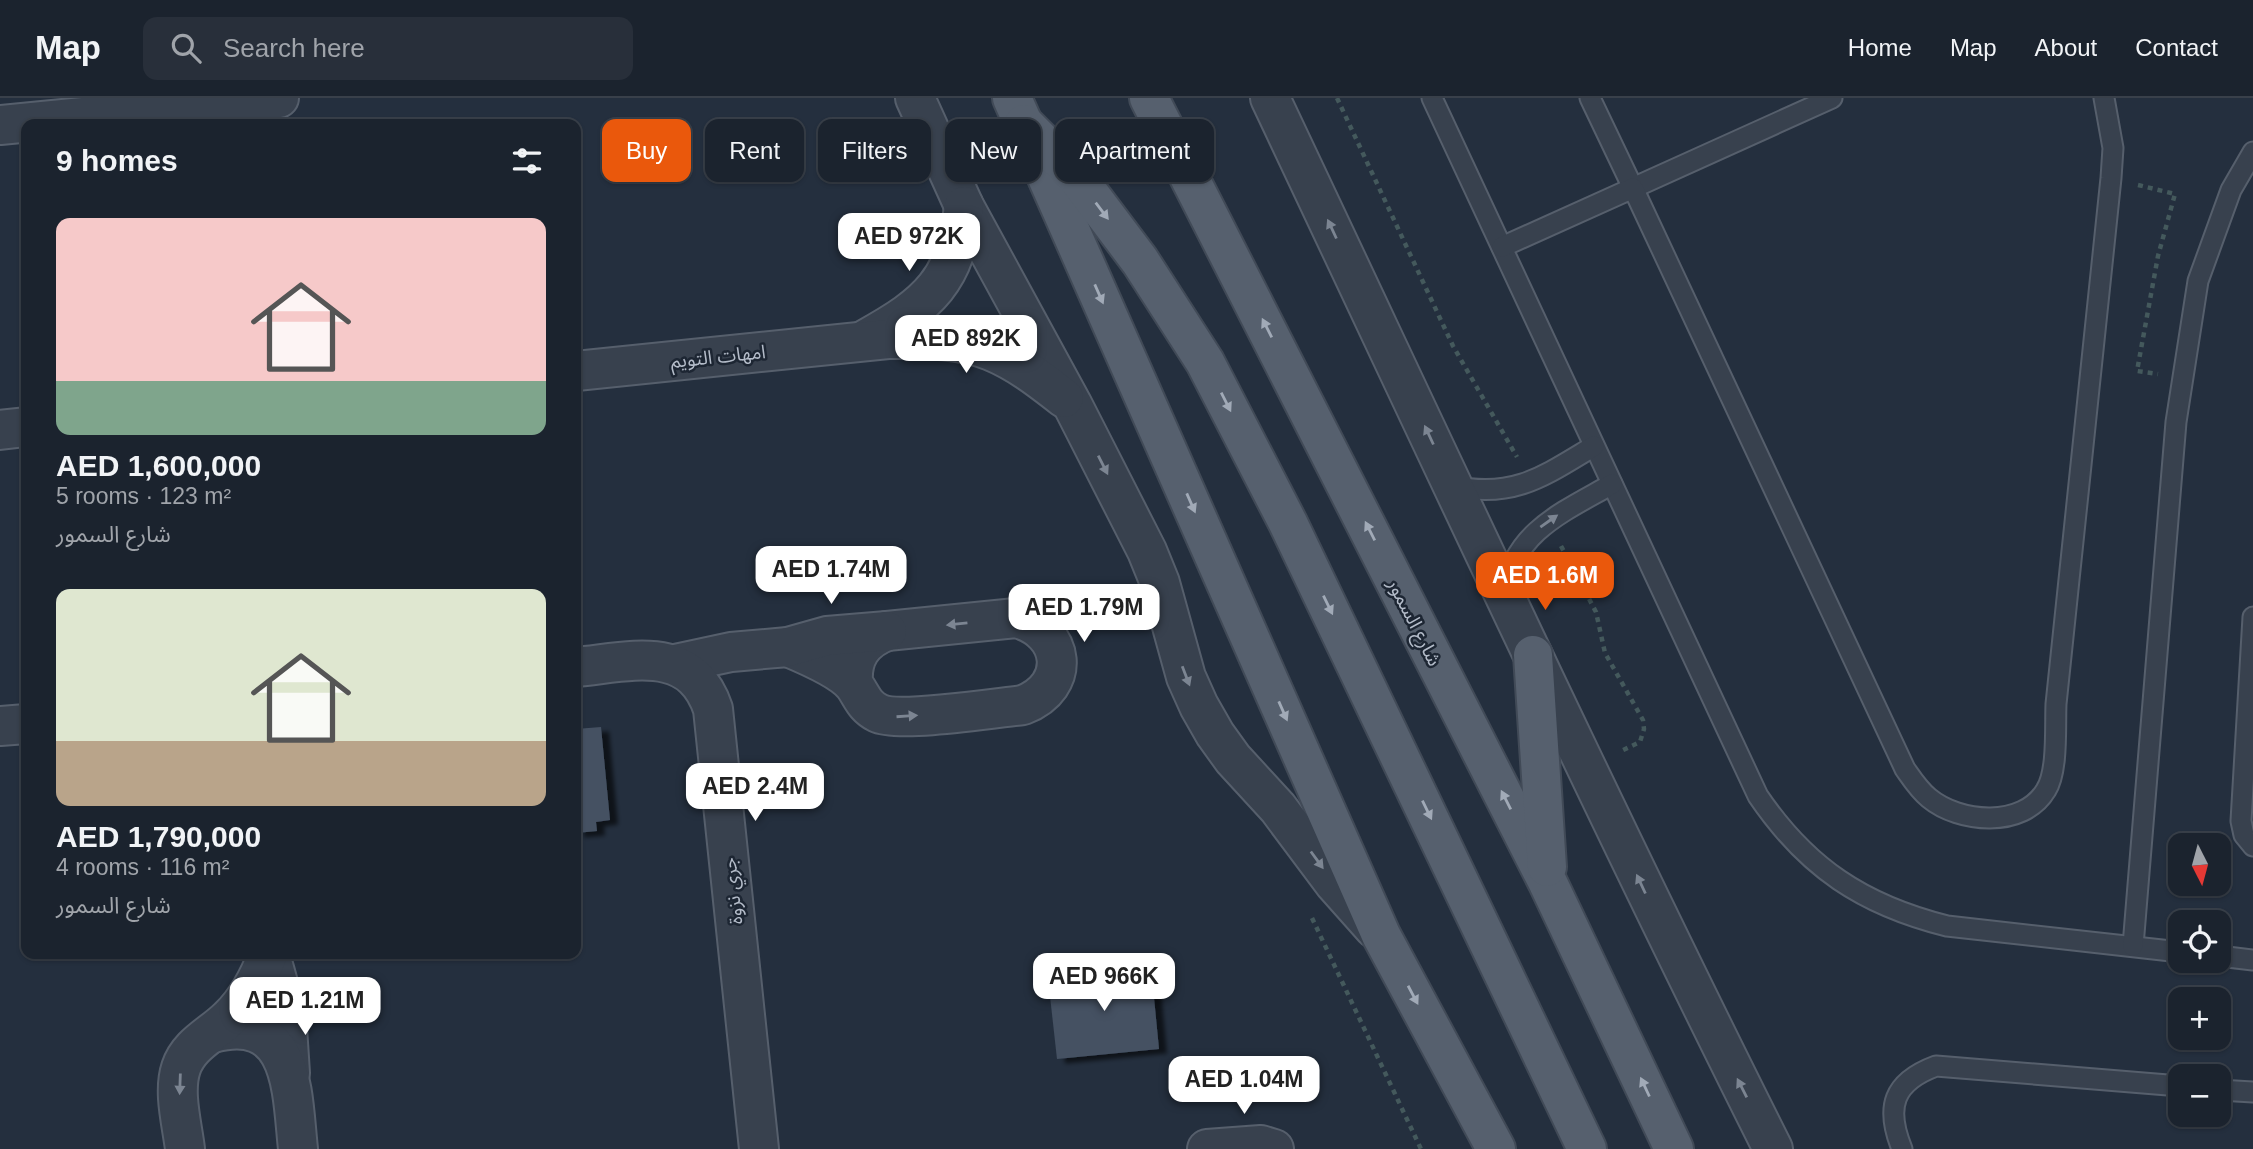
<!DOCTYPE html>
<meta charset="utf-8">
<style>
:root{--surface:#1b232e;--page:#282f3a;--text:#f1f3f6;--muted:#a0a4aa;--line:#39404a;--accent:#ea580c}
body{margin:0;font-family:Arial,"Noto Sans Arabic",sans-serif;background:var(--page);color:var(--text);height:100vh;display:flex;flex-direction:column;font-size:26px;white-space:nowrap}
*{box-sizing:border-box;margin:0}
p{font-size:23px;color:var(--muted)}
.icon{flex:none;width:38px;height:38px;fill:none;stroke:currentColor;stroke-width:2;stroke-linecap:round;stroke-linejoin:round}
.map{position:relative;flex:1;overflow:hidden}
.drawer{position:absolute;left:21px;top:21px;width:560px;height:840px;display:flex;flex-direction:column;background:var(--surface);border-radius:14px;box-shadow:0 2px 5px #0004,0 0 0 2px var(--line)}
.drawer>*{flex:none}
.top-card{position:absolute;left:602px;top:21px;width:665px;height:63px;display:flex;gap:14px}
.needle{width:46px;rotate:174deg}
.fabs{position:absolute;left:2168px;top:735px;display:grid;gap:14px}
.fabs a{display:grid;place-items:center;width:63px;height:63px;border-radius:14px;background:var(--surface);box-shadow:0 2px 5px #0004,0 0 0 2px var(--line);font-size:35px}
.price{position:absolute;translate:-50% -60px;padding:0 16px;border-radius:14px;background:#fff;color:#222;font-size:23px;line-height:46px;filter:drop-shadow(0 2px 4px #0008)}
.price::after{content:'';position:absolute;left:50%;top:42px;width:21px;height:16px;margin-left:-10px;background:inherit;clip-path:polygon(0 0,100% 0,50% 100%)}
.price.on{background:var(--accent);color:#fff}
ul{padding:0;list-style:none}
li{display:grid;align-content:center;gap:14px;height:371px;padding:0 35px}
li span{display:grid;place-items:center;height:217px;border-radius:14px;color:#555}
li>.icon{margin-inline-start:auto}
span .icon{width:126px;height:126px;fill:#fffc;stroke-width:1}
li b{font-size:30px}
h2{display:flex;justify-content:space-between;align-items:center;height:84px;padding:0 35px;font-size:30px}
.tag{padding:0 24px;border-radius:14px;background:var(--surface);box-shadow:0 2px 5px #0004,0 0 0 2px var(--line);font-size:24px;line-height:63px}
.tag.on{background:var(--accent);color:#fff}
header{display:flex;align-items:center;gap:42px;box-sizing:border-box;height:98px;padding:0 35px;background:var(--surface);border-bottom:2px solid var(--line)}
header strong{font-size:33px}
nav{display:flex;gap:38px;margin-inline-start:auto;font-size:24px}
.search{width:490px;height:63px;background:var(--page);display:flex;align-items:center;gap:18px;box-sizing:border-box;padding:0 24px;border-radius:14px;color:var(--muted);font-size:26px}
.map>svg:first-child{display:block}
.building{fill:#455162;filter:url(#shadow)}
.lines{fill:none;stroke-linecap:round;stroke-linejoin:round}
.lane-casing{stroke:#565f6c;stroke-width:23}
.street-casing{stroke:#565f6c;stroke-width:42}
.primary-casing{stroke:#414a57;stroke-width:42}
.path{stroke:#44595c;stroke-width:4.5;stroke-dasharray:5 5;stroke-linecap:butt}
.lane{stroke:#38414e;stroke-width:19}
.street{stroke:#38414e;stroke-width:38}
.primary{stroke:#56606e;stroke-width:38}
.oneway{fill:#a1aab7}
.oneway2{fill:#7c8592}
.labels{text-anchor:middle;stroke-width:5;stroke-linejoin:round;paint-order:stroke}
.street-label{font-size:19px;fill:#b4bcc9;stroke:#1d2633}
</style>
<header>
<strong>Map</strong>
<div class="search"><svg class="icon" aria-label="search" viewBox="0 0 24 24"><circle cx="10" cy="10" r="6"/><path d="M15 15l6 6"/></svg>Search here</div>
<nav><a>Home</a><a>Map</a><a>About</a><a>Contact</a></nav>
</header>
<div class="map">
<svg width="2253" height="1051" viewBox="0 0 2253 1051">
<defs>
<filter id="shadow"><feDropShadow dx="8" dy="4.5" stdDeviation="2" flood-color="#0009"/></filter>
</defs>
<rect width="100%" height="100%" fill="#242f3e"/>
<!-- building -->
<g class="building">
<polygon points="601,629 610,722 596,724 597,733 576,735 576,631"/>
<polygon points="1151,869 1159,951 1057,961 1048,880"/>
</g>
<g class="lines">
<defs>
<g id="lane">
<path d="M1432,0L1758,698C1807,770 1863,807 1947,828L2180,854"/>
<polyline points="1590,0 1633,90 1832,0"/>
<path d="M1502,149L1633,90L1905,671C1912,681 1919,692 1929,700C1959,725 2023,731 2046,692C2058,673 2055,630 2056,606L2111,80L2113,50L2104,0"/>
<path d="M1453,388C1514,401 1544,378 1594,348"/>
<path d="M1506,493C1512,434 1567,412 1612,386"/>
<polyline points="2253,519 2241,723 2244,737 2253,748"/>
<polyline points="2133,848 2176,324 2198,183 2231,92 2253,54"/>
<polyline points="2219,858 2253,862"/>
<polyline points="2219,992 2253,994"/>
<path d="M1902,1051C1885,1009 1893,984 1936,968L2180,988"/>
</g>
<g id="street">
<polyline points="915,0 964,108 1072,306 1147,453 1160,485 1186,579 1199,608 1215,636 1233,661 1278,710 1334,785 1374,830"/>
<path d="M1270,0C1436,351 1599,704 1773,1051"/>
<polyline points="0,27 279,0"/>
<path d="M866,241C929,206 956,183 964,108"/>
<path d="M576,273L888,241C921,241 960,240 991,253C1018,264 1041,282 1064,300"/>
<polyline points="0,332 26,329"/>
<path d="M788,549C807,557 841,571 854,587C862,598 864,608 878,615C898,625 995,610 1023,607C1072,588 1066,533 1016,520L887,533C862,542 851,560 853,586"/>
<polyline points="675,566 731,554 788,549 827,538 887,533"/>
<path d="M576,569C630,564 691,545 713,611L759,1051"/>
<polyline points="0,628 26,626"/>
<polyline points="270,856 286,914 290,975"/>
<path d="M213,935C295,914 292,996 298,1051"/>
<path d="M185,1051C182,1026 173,994 181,970C189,946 212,937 229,920C248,902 259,880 268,856"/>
<polyline points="1207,1051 1261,1047 1274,1051"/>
</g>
<g id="primary">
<polyline points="1012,0 1381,837 1496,1051"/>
<polyline points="1149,0 1548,785 1674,1051"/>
<polyline points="1024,26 1076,78 1140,163 1205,264 1288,425 1587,1051"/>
<polyline points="1533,557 1547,769"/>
</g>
</defs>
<!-- lane casing -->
<use href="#lane" class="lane-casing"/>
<!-- street casing -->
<use href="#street" class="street-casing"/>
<!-- primary casing -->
<use href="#primary" class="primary-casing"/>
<!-- path -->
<g class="path">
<polyline points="1337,0 1453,248 1517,359"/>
<polyline points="2138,87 2175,96 2158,158 2137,273 2158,276"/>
<polyline points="1561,448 1596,514 1605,555 1643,622 1644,631 1640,644 1619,654"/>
<polyline points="1312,820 1421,1051"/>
</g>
<!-- lane -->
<use href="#lane" class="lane"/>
<!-- street -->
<use href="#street" class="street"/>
<!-- primary -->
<use href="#primary" class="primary"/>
</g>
<!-- one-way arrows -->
<defs><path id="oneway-solid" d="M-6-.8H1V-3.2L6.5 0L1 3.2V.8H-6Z" transform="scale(1.75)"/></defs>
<g class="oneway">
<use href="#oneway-solid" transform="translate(1102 113) rotate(53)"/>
<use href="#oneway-solid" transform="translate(1099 196) rotate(66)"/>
<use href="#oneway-solid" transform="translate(1267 230) rotate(-117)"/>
<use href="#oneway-solid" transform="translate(1226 304) rotate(63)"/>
<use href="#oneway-solid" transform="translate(1191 405) rotate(66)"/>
<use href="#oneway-solid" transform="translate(1370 433) rotate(-117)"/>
<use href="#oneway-solid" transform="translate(1328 507) rotate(64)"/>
<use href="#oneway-solid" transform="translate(1283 613) rotate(66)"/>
<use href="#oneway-solid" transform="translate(1506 702) rotate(-117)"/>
<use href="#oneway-solid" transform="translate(1427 712) rotate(64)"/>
<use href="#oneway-solid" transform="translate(1413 897) rotate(62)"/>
<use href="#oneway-solid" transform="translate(1645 989) rotate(-115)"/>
</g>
<g class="oneway2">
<use href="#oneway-solid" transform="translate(1332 131) rotate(-115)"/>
<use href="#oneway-solid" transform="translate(1429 337) rotate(-115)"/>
<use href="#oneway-solid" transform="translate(1103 367) rotate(63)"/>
<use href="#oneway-solid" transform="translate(1549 423) rotate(-35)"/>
<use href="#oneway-solid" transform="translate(957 526) rotate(174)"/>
<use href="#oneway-solid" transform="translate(1186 578) rotate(69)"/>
<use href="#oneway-solid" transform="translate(907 618) rotate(-4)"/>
<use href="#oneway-solid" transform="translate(1317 762) rotate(54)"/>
<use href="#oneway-solid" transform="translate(1641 786) rotate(-115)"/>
<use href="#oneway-solid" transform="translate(180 986) rotate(92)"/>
<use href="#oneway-solid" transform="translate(1742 990) rotate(-117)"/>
</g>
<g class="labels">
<!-- street labels -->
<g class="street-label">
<text transform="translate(718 258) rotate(-6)" y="7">امهات التويم</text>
<text transform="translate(1415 524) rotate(63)" y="7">شارع السمور</text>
<text transform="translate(732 793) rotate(-96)" y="7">جري نزوة</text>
</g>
</g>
</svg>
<div class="fabs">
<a><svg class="needle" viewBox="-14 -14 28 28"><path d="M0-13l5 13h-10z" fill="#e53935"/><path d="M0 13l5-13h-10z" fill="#a0a4aa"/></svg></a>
<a><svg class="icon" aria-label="locate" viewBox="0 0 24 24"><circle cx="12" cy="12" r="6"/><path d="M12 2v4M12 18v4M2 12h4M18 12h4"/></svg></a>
<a>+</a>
<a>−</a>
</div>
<b class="price" style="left:909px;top:175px">AED 972K</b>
<b class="price" style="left:966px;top:277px">AED 892K</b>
<b class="price" style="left:831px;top:508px">AED 1.74M</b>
<b class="price on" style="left:1545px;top:514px">AED 1.6M</b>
<b class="price" style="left:1084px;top:546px">AED 1.79M</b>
<b class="price" style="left:755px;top:725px">AED 2.4M</b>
<b class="price" style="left:1104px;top:915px">AED 966K</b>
<b class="price" style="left:305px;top:939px">AED 1.21M</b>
<b class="price" style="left:1244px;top:1018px">AED 1.04M</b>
<div class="top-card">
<a class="tag on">Buy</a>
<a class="tag">Rent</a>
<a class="tag">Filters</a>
<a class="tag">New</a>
<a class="tag">Apartment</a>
</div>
<section class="drawer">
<h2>9 homes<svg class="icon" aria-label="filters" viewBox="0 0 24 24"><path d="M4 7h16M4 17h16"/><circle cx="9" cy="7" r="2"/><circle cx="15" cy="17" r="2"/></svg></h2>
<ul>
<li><span style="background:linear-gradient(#f6c9c9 75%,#7fa58c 0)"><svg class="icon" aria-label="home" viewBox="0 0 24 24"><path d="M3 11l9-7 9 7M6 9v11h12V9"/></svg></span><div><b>AED 1,600,000</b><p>5 rooms · 123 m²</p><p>شارع السمور</p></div></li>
<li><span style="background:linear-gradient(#dfe7d0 70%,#b9a48a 0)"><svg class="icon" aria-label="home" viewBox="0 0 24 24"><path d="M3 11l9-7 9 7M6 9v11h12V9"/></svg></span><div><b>AED 1,790,000</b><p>4 rooms · 116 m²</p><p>شارع السمور</p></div></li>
</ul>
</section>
</div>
